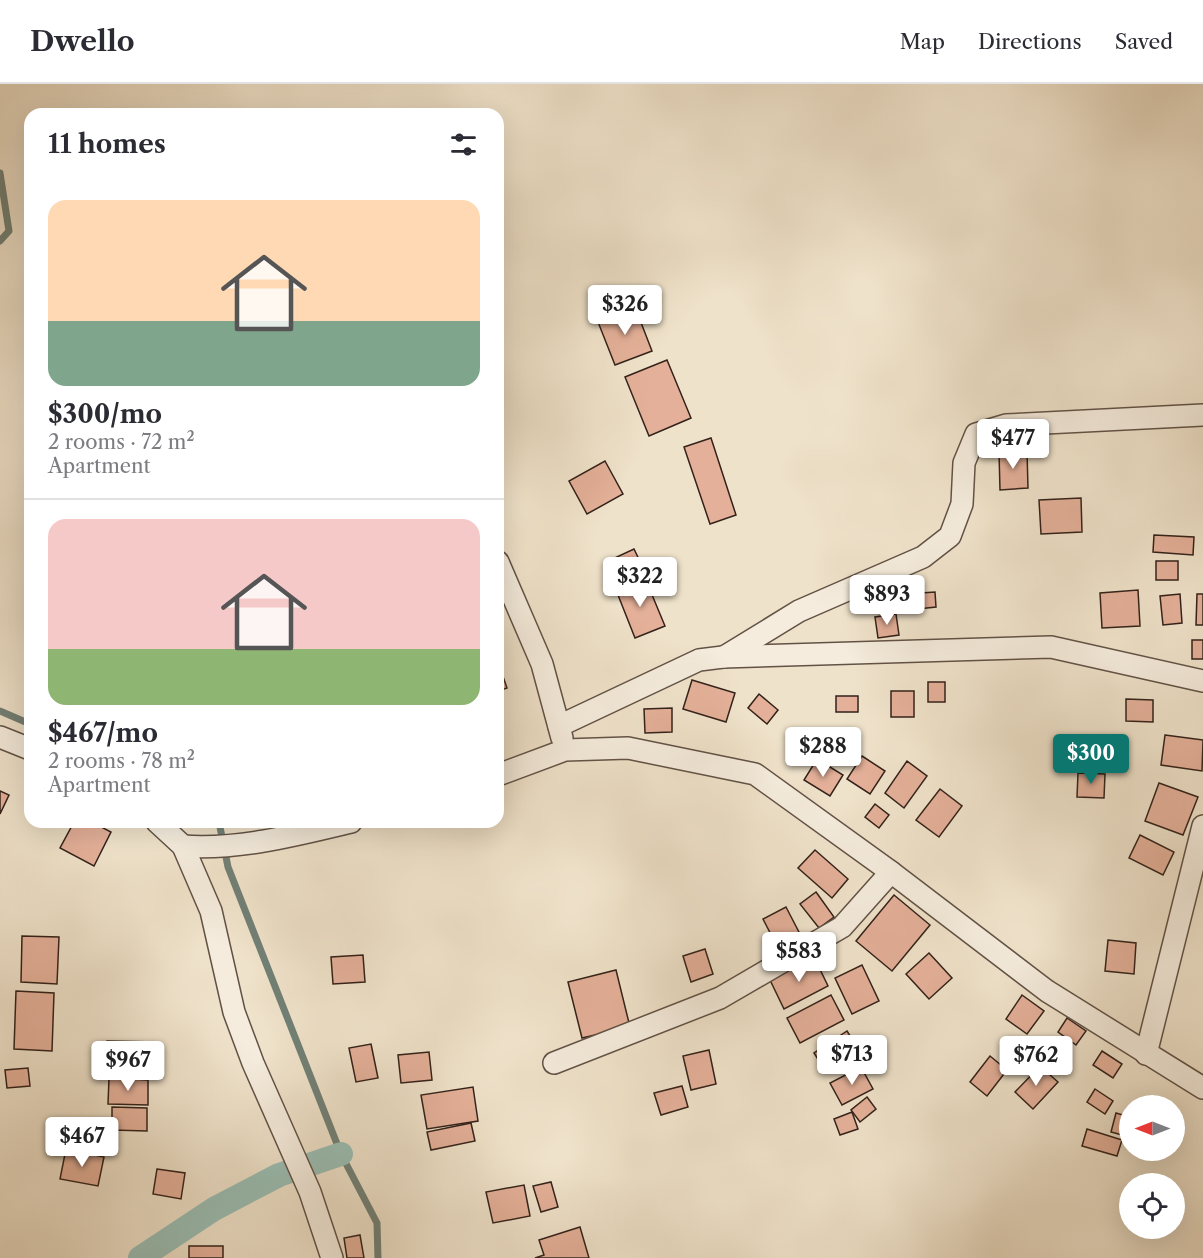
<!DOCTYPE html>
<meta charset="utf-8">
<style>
:root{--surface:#fff;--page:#f2f2f3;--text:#2b2b33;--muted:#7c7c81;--line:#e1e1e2;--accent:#0f766e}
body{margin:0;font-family:"Libre Caslon Text",serif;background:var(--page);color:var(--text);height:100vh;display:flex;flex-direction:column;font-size:22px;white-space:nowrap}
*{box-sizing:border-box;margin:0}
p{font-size:20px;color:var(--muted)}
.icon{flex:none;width:33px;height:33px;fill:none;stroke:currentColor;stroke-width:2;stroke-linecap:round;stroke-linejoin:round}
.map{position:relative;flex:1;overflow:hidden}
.side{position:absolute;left:24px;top:24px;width:480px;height:720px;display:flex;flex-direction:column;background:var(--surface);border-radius:18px;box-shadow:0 6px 24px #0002}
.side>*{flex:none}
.needle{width:39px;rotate:270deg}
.buttons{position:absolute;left:1119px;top:1011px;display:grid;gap:12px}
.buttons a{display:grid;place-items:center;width:66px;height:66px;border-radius:50%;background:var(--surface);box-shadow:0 6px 24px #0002;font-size:30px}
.price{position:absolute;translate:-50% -51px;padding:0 14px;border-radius:6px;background:#fff;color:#222;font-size:20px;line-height:39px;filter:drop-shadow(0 2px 3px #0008)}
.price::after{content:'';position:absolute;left:50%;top:36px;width:18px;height:14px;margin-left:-9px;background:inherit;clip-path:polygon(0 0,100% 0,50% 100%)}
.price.on{background:var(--accent);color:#fff}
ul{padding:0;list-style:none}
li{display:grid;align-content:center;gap:12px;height:318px;padding:0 24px}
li+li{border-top:2px solid var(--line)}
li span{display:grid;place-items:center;height:186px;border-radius:18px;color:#555}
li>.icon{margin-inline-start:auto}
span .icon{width:108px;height:108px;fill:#fffc;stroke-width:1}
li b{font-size:26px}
h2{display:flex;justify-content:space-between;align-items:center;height:72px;padding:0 24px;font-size:26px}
header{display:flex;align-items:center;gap:36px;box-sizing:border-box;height:84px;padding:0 30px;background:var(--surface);border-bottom:2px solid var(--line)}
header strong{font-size:28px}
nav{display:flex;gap:33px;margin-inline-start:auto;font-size:21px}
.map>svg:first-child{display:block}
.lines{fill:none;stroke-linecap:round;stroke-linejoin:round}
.stream{stroke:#718076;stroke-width:7}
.canal{stroke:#9abeb4;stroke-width:24}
.building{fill:#e4b099;stroke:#33221a;stroke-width:1.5}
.street-casing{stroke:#625246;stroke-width:24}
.street{stroke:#f5ecdd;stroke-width:21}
</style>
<header>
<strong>Dwello</strong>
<nav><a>Map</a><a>Directions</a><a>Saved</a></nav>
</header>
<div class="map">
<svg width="1203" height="1174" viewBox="0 0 1203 1174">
<rect width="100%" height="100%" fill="#efe2ca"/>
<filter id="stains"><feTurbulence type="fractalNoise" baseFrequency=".00333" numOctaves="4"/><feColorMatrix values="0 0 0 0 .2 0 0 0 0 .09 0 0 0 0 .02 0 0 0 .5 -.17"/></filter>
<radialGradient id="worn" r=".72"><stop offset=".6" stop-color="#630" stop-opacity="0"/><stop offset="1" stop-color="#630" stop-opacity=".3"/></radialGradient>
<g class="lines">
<!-- stream -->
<g class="stream">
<polyline points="0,89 9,147 0,157"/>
<polyline points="0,627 30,640"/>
<polyline points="219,738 228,783 341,1070 377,1139 378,1174"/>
</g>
<!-- canal -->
<polyline class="canal" points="140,1174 214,1125 279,1091 341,1070"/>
</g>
<!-- building -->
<g class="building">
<polygon points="635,223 652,267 615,281 598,238"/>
<polygon points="667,276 691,334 649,352 625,293"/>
<polygon points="711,354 736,431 710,440 684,363"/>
<polygon points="1027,367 1028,404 1000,406 999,368"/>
<polygon points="605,377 623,410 587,430 569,397"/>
<polygon points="1081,414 1082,448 1041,450 1039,416"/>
<polygon points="1154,451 1194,453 1193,471 1153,468"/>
<polygon points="634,465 645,488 619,501 608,477"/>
<rect x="1156" y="477" width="22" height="19"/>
<polygon points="669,483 674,498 661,503 656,488"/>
<polygon points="645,494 665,542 635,554 616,506"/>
<polygon points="1138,506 1140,542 1102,544 1100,509"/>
<polygon points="935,508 936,523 908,526 906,510"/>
<polygon points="1180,510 1182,539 1163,541 1160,512"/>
<polygon points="1197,510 1203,510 1203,541 1196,541"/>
<polygon points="896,530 899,551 878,554 875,533"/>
<rect x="1192" y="556" width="11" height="19"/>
<polygon points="498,578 507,604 498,607"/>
<polygon points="692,596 735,609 726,638 683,625"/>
<rect x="928" y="598" width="17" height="20"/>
<rect x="891" y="607" width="23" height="26"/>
<polygon points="759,610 778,626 767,640 748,624"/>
<rect x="836" y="612" width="22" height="16"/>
<polygon points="1126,615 1153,616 1153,638 1126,637"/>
<polygon points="672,624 672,648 645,649 644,625"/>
<polygon points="1165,651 1203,656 1202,687 1161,681"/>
<polygon points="862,672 885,687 870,710 847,695"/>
<polygon points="817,675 843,691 830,712 804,696"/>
<polygon points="907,677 927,692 904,724 885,709"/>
<polygon points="1078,689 1105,690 1104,714 1077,713"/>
<polygon points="1159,699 1198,713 1183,751 1145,737"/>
<polygon points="940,705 962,722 939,753 916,736"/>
<polygon points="0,707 9,711 0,730"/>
<polygon points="875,720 889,731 879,744 865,733"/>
<polygon points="74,738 92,738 111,748 94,782 60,764"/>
<polygon points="1140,751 1174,768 1163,791 1129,774"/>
<polygon points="815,766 848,795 832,814 798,784"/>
<polygon points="816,808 834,833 819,844 800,820"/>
<polygon points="894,811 930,841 892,887 856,857"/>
<polygon points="786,823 802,854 779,866 763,835"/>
<polygon points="22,852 59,853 57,900 21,898"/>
<polygon points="1108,856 1136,859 1134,890 1105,887"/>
<polygon points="705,865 713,890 691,898 683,872"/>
<polygon points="929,869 952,894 929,915 906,890"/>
<polygon points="363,871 365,898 333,900 331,873"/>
<polygon points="814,873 828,902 784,925 770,896"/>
<polygon points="862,881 879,917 852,930 835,894"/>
<polygon points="616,886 630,943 582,954 568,898"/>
<polygon points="16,907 54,909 52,967 14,965"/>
<polygon points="831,911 844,936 800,959 787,934"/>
<polygon points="1022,911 1044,927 1027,950 1006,935"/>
<polygon points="1067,934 1086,947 1076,961 1058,948"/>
<polygon points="847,947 859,966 826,988 814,969"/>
<polygon points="1056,954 1071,968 1058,981 1044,968"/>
<polygon points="107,957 158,958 157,992 106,991"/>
<polygon points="371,960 378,994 356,998 349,964"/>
<polygon points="709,966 716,1000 691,1006 683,972"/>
<polygon points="1102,967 1122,980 1113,994 1093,981"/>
<polygon points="429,968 432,996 401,999 398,971"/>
<polygon points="990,972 1007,986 987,1012 970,998"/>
<polygon points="1040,982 1058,998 1033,1025 1015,1008"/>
<polygon points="861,983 873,1005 842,1021 830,999"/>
<polygon points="28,984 30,1002 7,1004 5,986"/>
<polygon points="109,994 148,996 148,1021 108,1020"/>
<polygon points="682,1002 688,1023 661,1031 654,1009"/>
<polygon points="473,1003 478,1037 427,1045 421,1011"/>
<polygon points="1095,1005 1113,1017 1105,1030 1087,1018"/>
<polygon points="867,1013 876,1025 860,1038 851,1026"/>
<polygon points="112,1023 147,1024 147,1047 112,1046"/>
<polygon points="852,1028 858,1045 840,1051 834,1035"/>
<polygon points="1116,1029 1130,1033 1126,1052 1111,1048"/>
<polygon points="471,1039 475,1057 431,1066 427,1048"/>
<polygon points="1087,1045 1122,1056 1117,1072 1082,1062"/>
<polygon points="66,1065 104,1073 98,1102 60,1095"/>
<polygon points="157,1085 185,1089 181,1115 153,1110"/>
<polygon points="551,1098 558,1123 541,1128 533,1102"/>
<polygon points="524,1101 530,1132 493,1139 486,1108"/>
<polygon points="580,1143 589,1174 535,1174 544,1171 539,1156"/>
<polygon points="360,1151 364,1174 347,1174 344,1154"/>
<rect x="189" y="1162" width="34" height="12"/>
</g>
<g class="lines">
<defs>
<g id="street">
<polyline points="498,478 542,580 562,654"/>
<polyline points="724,573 799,527 923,473 950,452 962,420 964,379 976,350 1006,341 1203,331"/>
<polyline points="559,642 699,576 723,573 1051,563 1203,597"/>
<polyline points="0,653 30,665"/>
<polyline points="498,691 565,666 628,664 755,690 891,788 1047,907 1203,1004"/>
<polyline points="157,738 183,762 211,827 234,928 253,979 310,1108 332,1174"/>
<path d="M183,762C239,766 297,751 351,738"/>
<polyline points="1146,970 1203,742"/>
<polyline points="554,979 720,914 842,843 891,788"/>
</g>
</defs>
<!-- street casing -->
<use href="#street" class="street-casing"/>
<!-- street -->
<use href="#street" class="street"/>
</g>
<rect width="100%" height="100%" filter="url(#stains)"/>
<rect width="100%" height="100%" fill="url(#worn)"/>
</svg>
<div class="buttons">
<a><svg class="needle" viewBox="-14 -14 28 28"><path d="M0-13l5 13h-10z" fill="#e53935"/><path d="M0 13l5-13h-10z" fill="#7c7c81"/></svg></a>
<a><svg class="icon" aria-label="locate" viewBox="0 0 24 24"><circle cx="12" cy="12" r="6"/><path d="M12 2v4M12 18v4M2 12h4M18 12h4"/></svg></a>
</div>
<b class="price" style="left:625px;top:252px">$326</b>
<b class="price" style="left:1013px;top:386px">$477</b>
<b class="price" style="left:640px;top:524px">$322</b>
<b class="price" style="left:887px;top:542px">$893</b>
<b class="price" style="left:823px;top:694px">$288</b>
<b class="price on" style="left:1091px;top:701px">$300</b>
<b class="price" style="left:799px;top:899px">$583</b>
<b class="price" style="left:852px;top:1002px">$713</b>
<b class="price" style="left:1036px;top:1003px">$762</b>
<b class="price" style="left:128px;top:1008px">$967</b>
<b class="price" style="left:82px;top:1084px">$467</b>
<section class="side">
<h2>11 homes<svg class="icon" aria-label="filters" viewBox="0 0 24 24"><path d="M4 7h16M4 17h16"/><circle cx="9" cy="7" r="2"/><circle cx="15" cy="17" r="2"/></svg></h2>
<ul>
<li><span style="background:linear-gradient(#ffd9b3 65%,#7fa58c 0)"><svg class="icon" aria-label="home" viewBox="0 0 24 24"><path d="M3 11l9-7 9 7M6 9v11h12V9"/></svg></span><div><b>$300/mo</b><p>2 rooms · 72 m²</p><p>Apartment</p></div></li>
<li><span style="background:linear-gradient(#f6c9c9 70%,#8fb573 0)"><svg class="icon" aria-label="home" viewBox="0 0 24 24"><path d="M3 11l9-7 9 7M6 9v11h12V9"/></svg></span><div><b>$467/mo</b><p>2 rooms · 78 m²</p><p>Apartment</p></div></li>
</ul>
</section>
</div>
